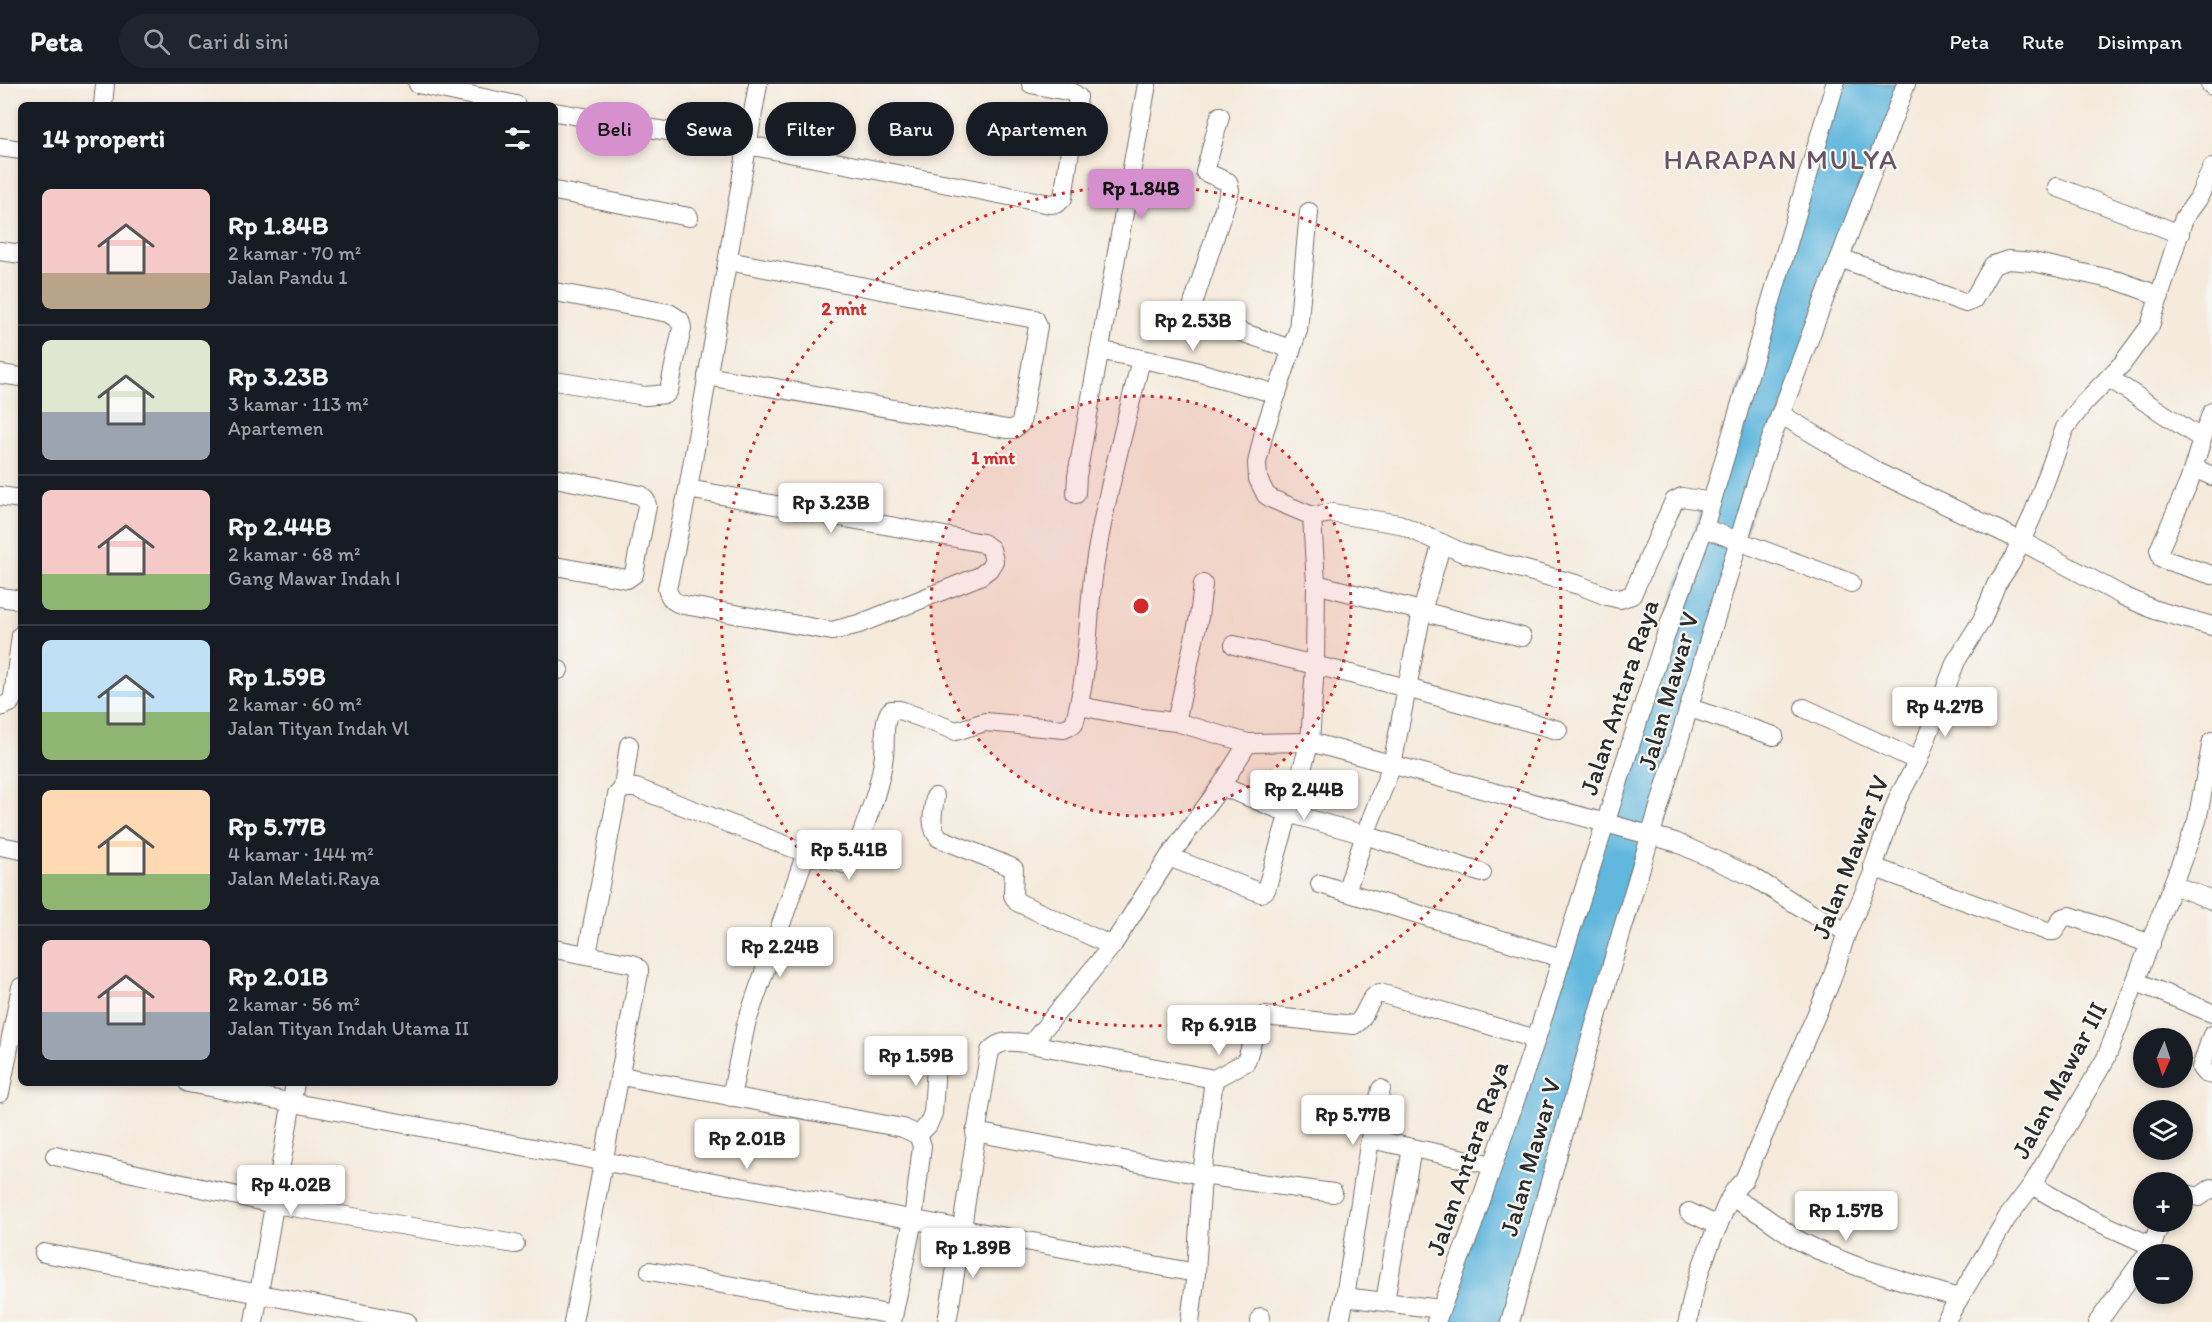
<!DOCTYPE html>
<html lang="id">
<meta charset="utf-8">
<style>
:root{--surface:#171b24;--page:#20242c;--text:#f1f3f6;--muted:#9ea1a6;--line:#363941;--accent:#d690ce}
body{margin:0;font-family:Itim,sans-serif;background:var(--page);color:var(--text);height:100vh;display:flex;flex-direction:column;font-size:22px;white-space:nowrap}
*{box-sizing:border-box;margin:0}
p{font-size:20px;color:var(--muted)}
.icon{flex:none;width:33px;height:33px;fill:none;stroke:currentColor;stroke-width:2;stroke-linecap:round;stroke-linejoin:round}
.map{position:relative;flex:1;overflow:hidden}
.side{position:absolute;left:18px;top:18px;width:540px;height:984px;display:flex;flex-direction:column;background:var(--surface);border-radius:9px;box-shadow:0 3px 9px #0003}
.side>*{flex:none}
.guide{position:absolute;left:576px;top:18px;width:570px;height:54px;display:flex;gap:12px}
.needle{width:39px;rotate:183deg}
.tools{position:absolute;left:2133px;top:944px;display:grid;gap:12px}
.tools a{display:grid;place-items:center;width:60px;height:60px;border-radius:50%;background:var(--surface);box-shadow:0 3px 9px #0003;font-size:30px}
.price{position:absolute;translate:-50% -51px;padding:0 14px;border-radius:6px;background:#fff;color:#222;font-size:20px;line-height:39px;filter:drop-shadow(0 2px 3px #0008)}
.price::after{content:'';position:absolute;left:50%;top:36px;width:18px;height:14px;margin-left:-9px;background:inherit;clip-path:polygon(0 0,100% 0,50% 100%)}
.price.on{background:var(--accent);color:#111}
ul{padding:0;list-style:none}
li{display:flex;align-items:center;gap:18px;height:150px;padding:0 24px}
li+li{border-top:2px solid var(--line)}
li span{display:grid;place-items:center;flex:none;width:168px;height:120px;border-radius:9px;color:#555}
li>.icon{margin-inline-start:auto}
span .icon{width:72px;height:72px;fill:#fffc;stroke-width:1}
li b{font-size:26px}
h2{display:flex;justify-content:space-between;align-items:center;height:72px;padding:0 24px;font-size:26px}
.tag{padding:0 21px;border-radius:27px;background:var(--surface);box-shadow:0 3px 9px #0003;font-size:21px;line-height:54px}
.tag.on{background:var(--accent);color:#111}
header{display:flex;align-items:center;gap:36px;box-sizing:border-box;height:84px;padding:0 30px;background:var(--surface);border-bottom:2px solid var(--line)}
header strong{font-size:28px}
nav{display:flex;gap:33px;margin-inline-start:auto;font-size:21px}
.search{width:420px;height:54px;background:var(--page);display:flex;align-items:center;gap:15px;box-sizing:border-box;padding:0 21px;border-radius:33px;color:var(--muted);font-size:22px}
.map>svg:first-child{display:block}
.water{fill:#62b7de;stroke:#467184;stroke-width:1.5}
.lines{fill:none;stroke-linecap:round;stroke-linejoin:round}
.minor-casing{stroke:#726e69;stroke-width:20}
.minor{stroke:#fff;stroke-width:18}
.ring{fill:none;stroke:#d62828;stroke-width:3;stroke-dasharray:3 6}
.labels{text-anchor:middle;stroke-width:4.5;stroke-linejoin:round;paint-order:stroke}
.street-label{font-size:26px;fill:#2b2b2b;stroke:#f6f6f2}
.quarter-label{font-size:28px;letter-spacing:1.5px;fill:#6a5264;stroke:#f6f6f2}
.centre{fill:#d62828;stroke:#f6f6f2;stroke-width:3}
.ring-label{font-size:18px;text-anchor:middle;font-weight:bold;fill:#d62828;stroke:#f6f6f2;stroke-width:4.5;stroke-linejoin:round;paint-order:stroke}
</style>
<header>
<strong>Peta</strong>
<div class="search"><svg class="icon" aria-label="search" viewBox="0 0 24 24"><circle cx="10" cy="10" r="6"/><path d="M15 15l6 6"/></svg>Cari di sini</div>
<nav><a>Peta</a><a>Rute</a><a>Disimpan</a></nav>
</header>
<div class="map">
<svg width="2212" height="1238" viewBox="0 0 2212 1238">
<rect width="100%" height="100%" fill="#f6f6f2"/>
<filter id="ink" filterUnits="userSpaceOnUse"><feTurbulence type="fractalNoise" baseFrequency=".0167" numOctaves="2"/><feDisplacementMap in="SourceGraphic" scale="12" xChannelSelector="R" yChannelSelector="G"/><feConvolveMatrix kernelMatrix="1 2 1 2 8 2 1 2 1" color-interpolation-filters="sRGB"/></filter>
<filter id="wash" filterUnits="userSpaceOnUse"><feTurbulence type="fractalNoise" baseFrequency=".008" numOctaves="4" result="noise"/><feDisplacementMap in="SourceGraphic" scale="24" xChannelSelector="R" yChannelSelector="G"/><feGaussianBlur stdDeviation="1.35" result="paint"/><feColorMatrix in="noise" values="0 0 0 0 0 0 0 0 0 0 0 0 0 0 0 0 0 1.4 0 .05"/><feComposite in="paint" operator="in"/></filter>
<g filter="url(#wash)">
<rect width="100%" height="100%" fill="#f5eadb"/>
<!-- water -->
<polygon class="water" points="1835,0 1906,0 1780,330 1510,1238 1436,1238 1536,955"/>
</g>
<g filter="url(#ink)">
<g class="lines">
<defs>
<g id="minor">
<polyline points="418,0 516,21"/>
<polyline points="2210,0 2212,2"/>
<polyline points="103,21 105,0"/>
<polyline points="555,28 748,61 1050,120 1058,119 1063,114 1078,13 1072,8 1031,0"/>
<polyline points="1220,32 1205,88 1228,98 1230,106 1193,220 1194,229 1197,233 1291,265"/>
<polyline points="0,63 21,66"/>
<polyline points="2057,103 2180,150"/>
<polyline points="555,107 689,133"/>
<polyline points="1309,128 1298,246 1264,348 1257,379 1258,395 1266,411 1272,415 1312,432 1332,429 1399,440 1461,468 1579,501 1607,512 1620,515 1632,511 1674,417 1682,413 1712,418"/>
<polyline points="0,167 21,170"/>
<polyline points="1840,174 1966,219 1973,216 1993,181 2008,176 2033,178 2119,197 2160,212"/>
<polyline points="555,208 669,229 680,236 682,244 669,306 666,310 645,312 555,297"/>
<polyline points="1099,266 1180,283 1277,310"/>
<polyline points="0,290 21,293"/>
<polyline points="707,292 1007,345 1014,345 1021,339 1038,242 1035,235 728,177"/>
<polyline points="2109,294 2202,355 2189,398 2159,466 2162,475 2212,491"/>
<polyline points="1780,330 1879,389 2021,457 2123,512 2155,526 2212,542"/>
<polyline points="2202,355 2212,328"/>
<polyline points="2194,384 2212,392"/>
<polyline points="555,394 641,411 646,417 647,422 634,490 627,495 555,482"/>
<path d="M688,405L983,459L991,465L994,477L989,485L980,492L859,540L832,547L684,521C673,518 670,515 667,505L688,405L758,0"/>
<polyline points="1076,410 1077,392 1147,0"/>
<polyline points="0,412 21,415"/>
<polyline points="1704,444 1851,499"/>
<polyline points="1316,500 1522,553"/>
<polyline points="0,513 21,516"/>
<polyline points="1234,561 1407,604 1558,646"/>
<polyline points="555,585 559,586"/>
<polyline points="1079,622 1142,634 1176,638 1248,659 1310,658 1675,758 1753,793 1812,830 1847,848"/>
<polyline points="0,623 10,619 13,613 21,551"/>
<polyline points="1690,624 1774,652"/>
<polyline points="1804,624 1918,677"/>
<polyline points="1176,638 1199,533 1203,500"/>
<polyline points="1221,702 1288,729 1365,751 1482,789"/>
<polyline points="623,704 629,661"/>
<path d="M935,713C933,728 929,742 939,754L1011,783L1014,785L1013,811L1017,818L1112,862"/>
<polyline points="0,762 21,766"/>
<polyline points="1169,773 1261,809 1266,806 1310,658 1315,581 1316,500 1312,432"/>
<polyline points="1873,783 2047,847 2054,847 2062,834 2070,832 2151,860"/>
<polyline points="1320,800 1561,874"/>
<polyline points="2173,801 2212,816"/>
<polyline points="1346,808 1365,751 1392,681 1422,527 1442,459"/>
<polyline points="555,865 633,880 639,885 639,889 573,1238"/>
<path d="M587,870L617,711L623,704H636L806,769L844,780L850,777L853,773C865,740 880,706 884,671C886,658 882,636 891,626H900L956,647L985,638L1064,645L1074,640C1089,589 1087,537 1094,485C1105,414 1125,344 1141,275"/>
<polyline points="2137,898 2212,929"/>
<polyline points="2212,951 2201,984 2205,989 2212,991"/>
<polyline points="1031,960 1112,862 1169,773 1221,702 1248,659"/>
<polyline points="621,992 903,1044 918,1051 922,1062 913,1136 892,1238"/>
<polyline points="188,999 1196,1189"/>
<polyline points="1381,1005 1370,1055 1493,1081"/>
<polyline points="0,1009 21,903"/>
<polyline points="731,1013 746,940 806,769"/>
<polyline points="975,1048 1202,1091 1333,1109"/>
<polyline points="918,1051 928,1041 933,1029 937,965"/>
<polyline points="55,1072 274,1120 515,1160"/>
<polyline points="2032,1101 2085,1132 2152,1162 2161,1137"/>
<polyline points="2182,1109 2199,1113 2212,1104"/>
<polyline points="1731,1113 1762,1131 1796,1155 1826,1170 1859,1183 1958,1214"/>
<polyline points="1689,1128 1718,1142"/>
<polyline points="44,1169 407,1238"/>
<polyline points="650,1187 893,1231"/>
<polyline points="1345,1213 1370,1055"/>
<polyline points="1385,1217 1412,1064"/>
<polyline points="254,1238 295,999"/>
<path d="M947,1238C963,1148 973,1057 990,967C1001,954 1015,958 1031,960L1214,995L1246,978L1259,935L1264,932L1354,941C1367,935 1366,914 1380,909L1536,955"/>
<polyline points="1190,1238 1196,1189 1202,1091 1214,995"/>
<polyline points="1260,1238 1261,1233"/>
<polyline points="1340,1238 1345,1213 1440,1225"/>
<polyline points="1436,1238 1472,1143 1536,955 1668,544 1704,444 1835,0"/>
<polyline points="1510,1238 1615,870 1762,379 1906,0"/>
<path d="M1688,1238C1693,1203 1703,1176 1717,1144C1725,1126 1729,1109 1744,1096L1831,897L1847,848L1873,789V783L1898,714L1918,677L1956,577L1982,536L1996,501L2011,479L2032,433L2065,344L2084,319L2122,280L2150,242L2184,134L2198,115L2212,84"/>
<polyline points="1945,1238 2007,1134 2032,1101 2106,974 2197,737 2212,657"/>
<polyline points="2098,1238 2144,1174"/>
</g>
</defs>
<!-- minor casing -->
<use href="#minor" class="minor-casing"/>
<!-- minor -->
<use href="#minor" class="minor"/>
</g>
</g>
<!-- distance rings -->
<circle cx="1141" cy="522" r="210" fill="#d62828" fill-opacity=".12"/>
<g class="ring">
<circle cx="1141" cy="522" r="210"/>
<circle cx="1141" cy="522" r="420"/>
</g>
<g class="labels">
<!-- street labels -->
<g class="street-label">
<text transform="translate(1668 607) rotate(-74)" y="9">Jalan Mawar V</text>
<text transform="translate(1619 613) rotate(-72)" y="9">Jalan Antara Raya</text>
<text transform="translate(1850 773) rotate(-69)" y="9">Jalan Mawar IV</text>
<text transform="translate(2059 996) rotate(-62)" y="9">Jalan Mawar III</text>
<text transform="translate(1530 1073) rotate(-74)" y="9">Jalan Mawar V</text>
<text transform="translate(1467 1074) rotate(-71)" y="9">Jalan Antara Raya</text>
</g>
<!-- quarter labels -->
<g class="quarter-label">
<text x="1781" y="85">HARAPAN MULYA</text>
</g>
</g>
<circle cx="1141" cy="522" r="9" class="centre"/>
<g class="ring-label">
<text x="844" y="231">2 mnt</text>
<text x="993" y="380">1 mnt</text>
</g>
</svg>
<div class="tools">
<a><svg class="needle" viewBox="-14 -14 28 28"><path d="M0-13l5 13h-10z" fill="#e53935"/><path d="M0 13l5-13h-10z" fill="#9ea1a6"/></svg></a>
<a><svg class="icon" aria-label="layers" viewBox="0 0 24 24"><path d="M12 4l9 5-9 5-9-5zM3 14l9 5 9-5"/></svg></a>
<a>+</a>
<a>−</a>
</div>
<b class="price on" style="left:1141px;top:136px">Rp 1.84B</b>
<b class="price" style="left:1193px;top:268px">Rp 2.53B</b>
<b class="price" style="left:831px;top:450px">Rp 3.23B</b>
<b class="price" style="left:1945px;top:654px">Rp 4.27B</b>
<b class="price" style="left:1304px;top:737px">Rp 2.44B</b>
<b class="price" style="left:849px;top:797px">Rp 5.41B</b>
<b class="price" style="left:780px;top:894px">Rp 2.24B</b>
<b class="price" style="left:1219px;top:972px">Rp 6.91B</b>
<b class="price" style="left:916px;top:1003px">Rp 1.59B</b>
<b class="price" style="left:1353px;top:1062px">Rp 5.77B</b>
<b class="price" style="left:747px;top:1086px">Rp 2.01B</b>
<b class="price" style="left:291px;top:1132px">Rp 4.02B</b>
<b class="price" style="left:1846px;top:1158px">Rp 1.57B</b>
<b class="price" style="left:973px;top:1195px">Rp 1.89B</b>
<div class="guide">
<a class="tag on">Beli</a>
<a class="tag">Sewa</a>
<a class="tag">Filter</a>
<a class="tag">Baru</a>
<a class="tag">Apartemen</a>
</div>
<section class="side">
<h2>14 properti<svg class="icon" aria-label="filters" viewBox="0 0 24 24"><path d="M4 7h16M4 17h16"/><circle cx="9" cy="7" r="2"/><circle cx="15" cy="17" r="2"/></svg></h2>
<ul>
<li><span style="background:linear-gradient(#f6c9c9 70%,#b9a48a 0)"><svg class="icon" aria-label="home" viewBox="0 0 24 24"><path d="M3 11l9-7 9 7M6 9v11h12V9"/></svg></span><div><b>Rp 1.84B</b><p>2 kamar · 70 m²</p><p>Jalan Pandu 1</p></div></li>
<li><span style="background:linear-gradient(#dfe7d0 60%,#9aa5b1 0)"><svg class="icon" aria-label="home" viewBox="0 0 24 24"><path d="M3 11l9-7 9 7M6 9v11h12V9"/></svg></span><div><b>Rp 3.23B</b><p>3 kamar · 113 m²</p><p>Apartemen</p></div></li>
<li><span style="background:linear-gradient(#f6c9c9 70%,#8fb573 0)"><svg class="icon" aria-label="home" viewBox="0 0 24 24"><path d="M3 11l9-7 9 7M6 9v11h12V9"/></svg></span><div><b>Rp 2.44B</b><p>2 kamar · 68 m²</p><p>Gang Mawar Indah I</p></div></li>
<li><span style="background:linear-gradient(#bfe0f5 60%,#8fb573 0)"><svg class="icon" aria-label="home" viewBox="0 0 24 24"><path d="M3 11l9-7 9 7M6 9v11h12V9"/></svg></span><div><b>Rp 1.59B</b><p>2 kamar · 60 m²</p><p>Jalan Tityan Indah Vl</p></div></li>
<li><span style="background:linear-gradient(#ffd9b3 70%,#8fb573 0)"><svg class="icon" aria-label="home" viewBox="0 0 24 24"><path d="M3 11l9-7 9 7M6 9v11h12V9"/></svg></span><div><b>Rp 5.77B</b><p>4 kamar · 144 m²</p><p>Jalan Melati.Raya</p></div></li>
<li><span style="background:linear-gradient(#f6c9c9 60%,#9aa5b1 0)"><svg class="icon" aria-label="home" viewBox="0 0 24 24"><path d="M3 11l9-7 9 7M6 9v11h12V9"/></svg></span><div><b>Rp 2.01B</b><p>2 kamar · 56 m²</p><p>Jalan Tityan Indah Utama II</p></div></li>
</ul>
</section>
</div>
